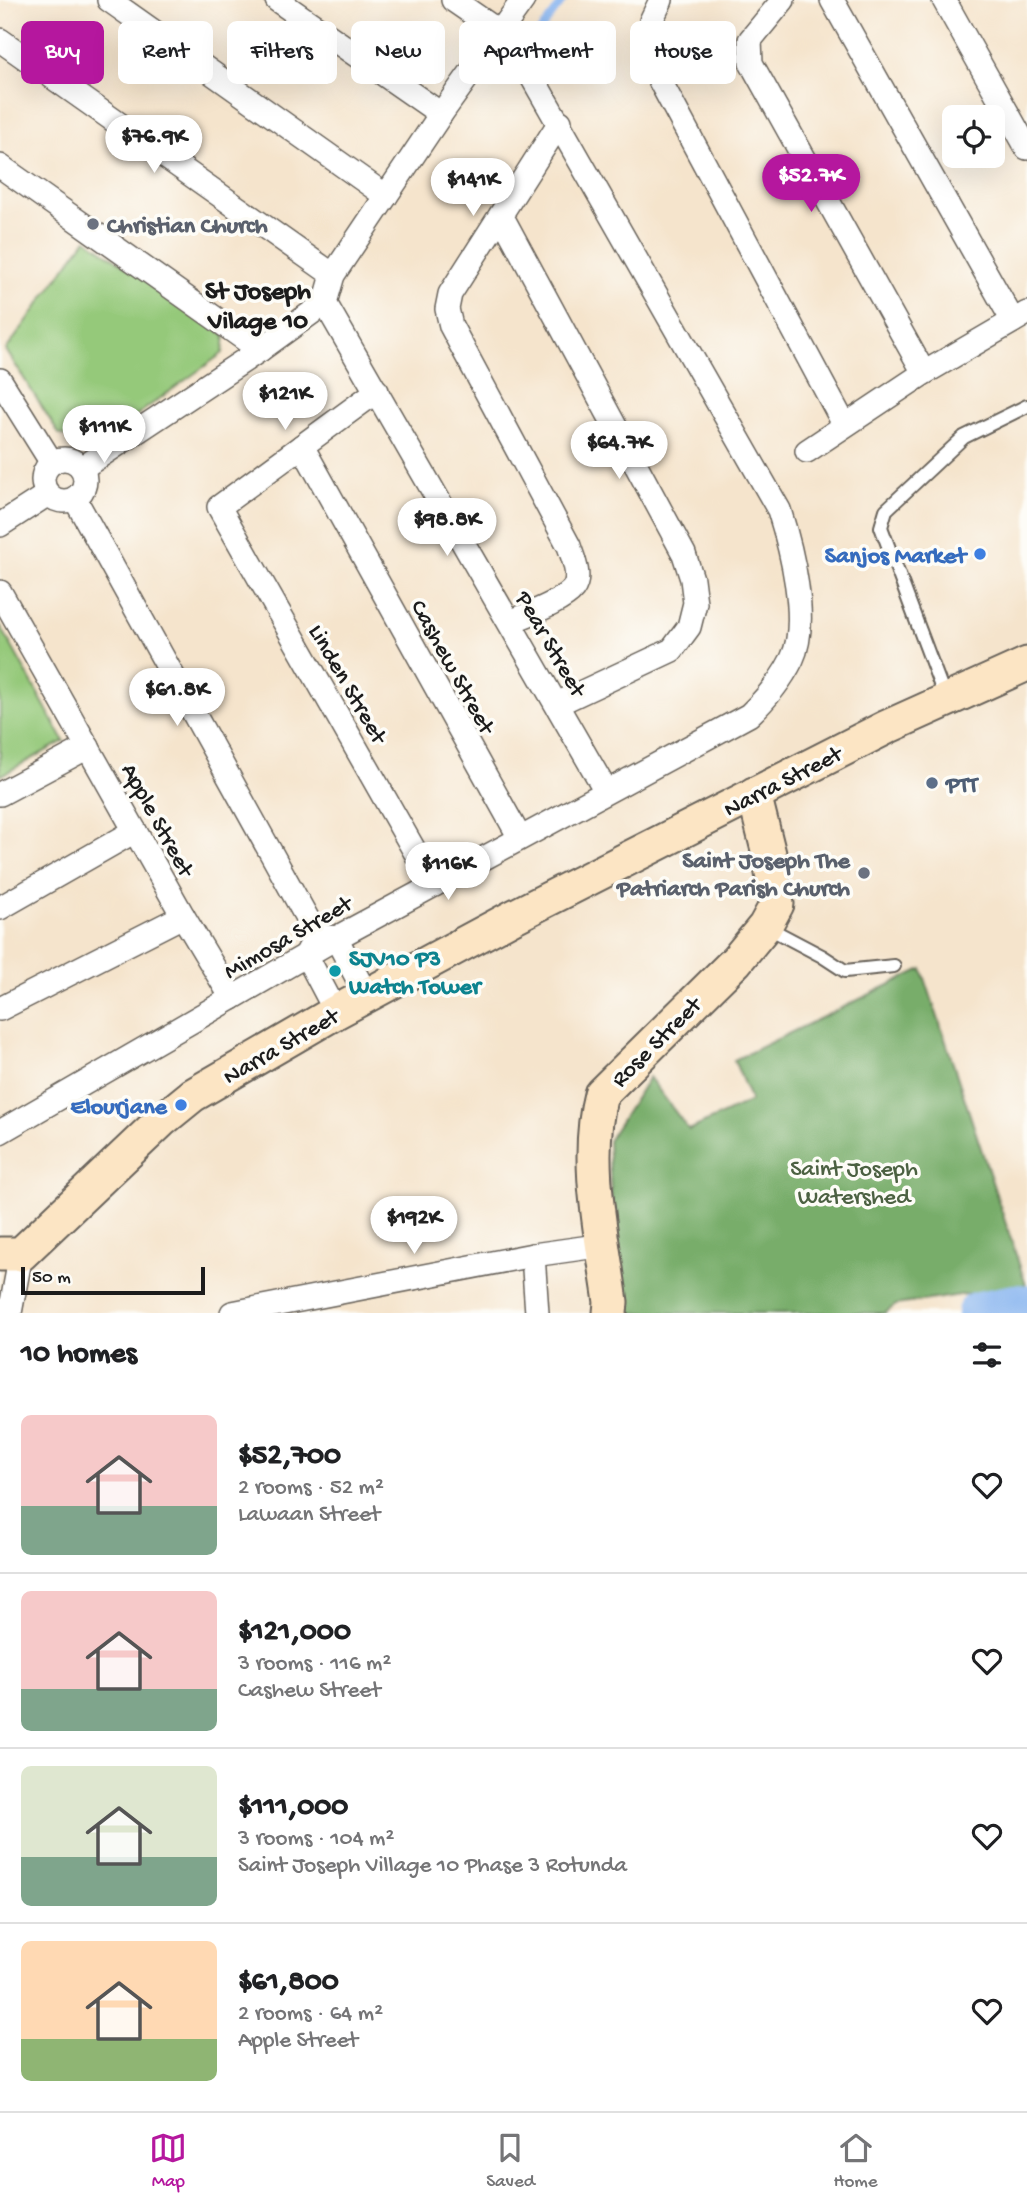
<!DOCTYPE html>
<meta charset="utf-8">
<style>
:root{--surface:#fff;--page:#f6f6f6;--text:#202124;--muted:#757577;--line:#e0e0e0;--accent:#b5179e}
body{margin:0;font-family:"Gochi Hand",sans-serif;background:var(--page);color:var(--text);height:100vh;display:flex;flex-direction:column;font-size:26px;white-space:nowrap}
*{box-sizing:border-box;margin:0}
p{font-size:23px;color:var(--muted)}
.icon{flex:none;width:38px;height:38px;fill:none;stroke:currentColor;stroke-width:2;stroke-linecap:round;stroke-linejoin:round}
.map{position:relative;height:1313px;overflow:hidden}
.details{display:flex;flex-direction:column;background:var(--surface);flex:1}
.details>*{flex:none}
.guide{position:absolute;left:21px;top:21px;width:985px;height:63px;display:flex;gap:14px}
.buttons{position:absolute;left:942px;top:105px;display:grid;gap:14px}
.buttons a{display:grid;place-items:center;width:63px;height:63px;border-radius:10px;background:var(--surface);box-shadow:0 7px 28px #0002;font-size:35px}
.scale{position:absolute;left:21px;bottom:18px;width:184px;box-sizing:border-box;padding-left:7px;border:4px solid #1c1c1c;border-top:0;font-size:19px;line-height:24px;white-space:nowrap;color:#1c1c1c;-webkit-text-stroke:5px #fdfcf7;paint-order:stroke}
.price{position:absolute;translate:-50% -60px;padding:0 16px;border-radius:24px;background:#fff;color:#222;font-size:23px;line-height:46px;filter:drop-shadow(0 2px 4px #0008)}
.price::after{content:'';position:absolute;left:50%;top:42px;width:21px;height:16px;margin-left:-10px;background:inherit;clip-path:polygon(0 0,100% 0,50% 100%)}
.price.current{background:var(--accent);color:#fff}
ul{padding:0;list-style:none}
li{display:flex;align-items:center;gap:21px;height:175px;padding:0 21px}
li+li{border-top:2px solid var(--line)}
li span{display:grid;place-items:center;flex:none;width:196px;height:140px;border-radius:10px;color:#555}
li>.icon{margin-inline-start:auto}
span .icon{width:84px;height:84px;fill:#fffc;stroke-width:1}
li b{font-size:30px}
h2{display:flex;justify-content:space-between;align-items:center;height:84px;padding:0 21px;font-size:30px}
.chip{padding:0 24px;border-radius:10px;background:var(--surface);box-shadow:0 7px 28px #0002;font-size:24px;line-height:63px}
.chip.current{background:var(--accent);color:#fff}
.tabs{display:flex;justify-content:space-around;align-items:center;height:98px;border-top:2px solid var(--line);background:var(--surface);font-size:19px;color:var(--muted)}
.tabs a{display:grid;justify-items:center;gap:4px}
.tabs .current{color:var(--accent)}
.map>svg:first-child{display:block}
.green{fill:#95c97a;stroke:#58724b;stroke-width:2}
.forest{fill:#78ad6a;stroke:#4a6443;stroke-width:2}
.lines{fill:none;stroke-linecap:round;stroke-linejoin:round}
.stream{stroke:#86b4f0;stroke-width:7}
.river{stroke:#86b4f0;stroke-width:44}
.lane-casing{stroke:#68625a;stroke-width:16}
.street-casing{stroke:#68625a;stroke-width:26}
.secondary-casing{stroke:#68625a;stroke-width:37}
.lane{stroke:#fff;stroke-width:12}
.street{stroke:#fff;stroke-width:23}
.secondary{stroke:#fce5c4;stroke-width:33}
.worship-dot{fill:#6b7280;stroke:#fdfcf7;stroke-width:2.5}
.shop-dot{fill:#3f7fe0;stroke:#fdfcf7;stroke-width:2.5}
.service-dot{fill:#5c6f8a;stroke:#fdfcf7;stroke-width:2.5}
.culture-dot{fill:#0f9aa8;stroke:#fdfcf7;stroke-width:2.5}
.labels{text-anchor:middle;stroke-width:7;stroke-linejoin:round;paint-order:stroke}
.worship-label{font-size:24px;font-weight:bold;fill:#5b616d;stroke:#fdfcf7;text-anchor:start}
.shop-label{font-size:24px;font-weight:bold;fill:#366cbe;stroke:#fdfcf7;text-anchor:end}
.street-label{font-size:24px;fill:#1c1c1c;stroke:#fdfcf7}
.service-label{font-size:24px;font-weight:bold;fill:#4e5e75;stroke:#fdfcf7;text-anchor:start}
.culture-label{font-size:24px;font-weight:bold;fill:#0d838f;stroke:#fdfcf7;text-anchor:start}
.park-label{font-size:24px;fill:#4c6142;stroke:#fdfcf7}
.neighbourhood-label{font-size:26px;font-weight:bold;fill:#1c1c1c;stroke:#fdfcf7}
</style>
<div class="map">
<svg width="1027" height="1313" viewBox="0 0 1027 1313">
<rect width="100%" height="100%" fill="#fdfcf7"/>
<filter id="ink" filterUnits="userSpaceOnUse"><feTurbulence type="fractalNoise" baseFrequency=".0143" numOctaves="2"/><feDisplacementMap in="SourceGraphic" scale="14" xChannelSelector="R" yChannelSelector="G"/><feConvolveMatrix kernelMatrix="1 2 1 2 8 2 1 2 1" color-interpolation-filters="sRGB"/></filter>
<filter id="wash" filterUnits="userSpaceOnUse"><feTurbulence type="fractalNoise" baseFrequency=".00686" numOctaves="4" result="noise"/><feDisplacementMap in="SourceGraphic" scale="28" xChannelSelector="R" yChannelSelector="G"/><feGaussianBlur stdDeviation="1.57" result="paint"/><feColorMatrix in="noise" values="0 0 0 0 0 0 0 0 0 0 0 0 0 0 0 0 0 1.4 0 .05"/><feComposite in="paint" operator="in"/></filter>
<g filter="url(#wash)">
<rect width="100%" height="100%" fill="#f5e4cc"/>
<!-- green -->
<g class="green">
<polygon points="86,239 225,335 223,353 102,440 84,444 59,434 6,350"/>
<polygon points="0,625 64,741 0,776"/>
</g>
<!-- forest -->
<polygon class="forest" points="922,969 1026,1285 896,1305 885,1313 618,1313 608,1141 649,1077 689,1130 751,1101 734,1060"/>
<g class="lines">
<!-- stream -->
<polyline class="stream" points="539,32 564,0"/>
<!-- river -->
<polyline class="river" points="979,1313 1015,1306 1027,1307"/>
</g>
</g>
<g filter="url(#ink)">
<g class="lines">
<defs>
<g id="lane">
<polyline points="946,700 881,527 886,510 964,437 1027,406"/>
<polyline points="765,926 822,956 845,971 894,966"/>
</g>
<g id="street">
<polyline points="109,0 386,196"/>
<polyline points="277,0 441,114"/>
<polyline points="661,0 651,21 658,77 844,424"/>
<polyline points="783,0 750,40 751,63 924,373"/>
<polyline points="832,0 1013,321"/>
<polyline points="944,0 1027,148"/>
<polyline points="0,40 333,275"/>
<polyline points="0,166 260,350"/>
<polyline points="501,215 684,554 692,579 695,603 689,627 672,650 557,704"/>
<polyline points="325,303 606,791"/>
<polyline points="0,380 52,463"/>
<polyline points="377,391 219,507 434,885"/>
<polyline points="302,446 520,838"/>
<polyline points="807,451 924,373 1027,313"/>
<circle cx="64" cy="480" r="21"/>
<polyline points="82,468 260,350 325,303 333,275 441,114 523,0"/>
<polyline points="75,499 317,936"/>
<polyline points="0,525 48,494"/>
<polyline points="0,592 183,916 232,998"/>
<path d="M510,622C526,615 563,602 573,589C582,577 573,558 569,546L451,326L447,309L450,294L560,122"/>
<polyline points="0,794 88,747"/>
<polyline points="0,908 135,831"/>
<polyline points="320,936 336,938 367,996"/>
<polyline points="313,942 306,955 336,1012"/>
<polyline points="0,1009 183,916"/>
<path d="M0,1132L336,938L749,715C766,699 781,681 792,659C810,622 791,548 779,510L520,56L501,33L453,0"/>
<polyline points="533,1255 537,1313"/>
<polyline points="10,1313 21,1254"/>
<polyline points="232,1313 533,1255 604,1245"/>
</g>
<g id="secondary">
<polyline points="0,1254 21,1254 161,1121 193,1095 336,1012 513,917 887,727 1027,664"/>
<path d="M610,1313L611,1302C602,1236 584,1160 601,1094L736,961L765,926L777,904L769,854L754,794"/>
</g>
</defs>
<!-- lane casing -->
<use href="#lane" class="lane-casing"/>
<!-- street casing -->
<use href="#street" class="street-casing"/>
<!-- secondary casing -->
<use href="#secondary" class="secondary-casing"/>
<!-- lane -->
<use href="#lane" class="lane"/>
<!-- street -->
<use href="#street" class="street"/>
<!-- secondary -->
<use href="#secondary" class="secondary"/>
</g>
</g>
<!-- markers -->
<g class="worship-dot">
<circle cx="93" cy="224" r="7"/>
<circle cx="864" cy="873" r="7"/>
</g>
<g class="shop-dot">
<circle cx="980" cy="554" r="7"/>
<circle cx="181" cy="1105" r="7"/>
</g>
<circle class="service-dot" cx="932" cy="783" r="7"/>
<circle class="culture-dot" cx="335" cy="971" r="7"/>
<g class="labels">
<!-- worship labels -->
<g class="worship-label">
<text x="107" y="232">Christian Church</text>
<text x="850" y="867" text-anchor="end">Saint Joseph The<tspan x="850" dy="28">Patriarch Parish Church</tspan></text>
</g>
<!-- shop labels -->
<g class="shop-label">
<text x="966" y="562">Sanjos Market</text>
<text x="167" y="1113">Elourjane</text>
</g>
<!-- street labels -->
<g class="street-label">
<text transform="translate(552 643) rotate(60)" y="8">Pear Street</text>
<text transform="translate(454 666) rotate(61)" y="8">Cashew Street</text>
<text transform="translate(349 683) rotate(60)" y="8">Linden Street</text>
<text transform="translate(782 780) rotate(-27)" y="8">Narra Street</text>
<text transform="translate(159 819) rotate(61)" y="8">Apple Street</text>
<text transform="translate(287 936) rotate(-30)" y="8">Mimosa Street</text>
<text transform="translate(655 1041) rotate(-45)" y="8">Rose Street</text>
<text transform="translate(280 1045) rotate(-30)" y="8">Narra Street</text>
</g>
<!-- service labels -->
<g class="service-label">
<text x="946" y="791">PTT</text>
</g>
<!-- culture labels -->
<g class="culture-label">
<text x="349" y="965">SJV10 P3<tspan x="349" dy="28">Watch Tower</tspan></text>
</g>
<!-- park labels -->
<g class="park-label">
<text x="854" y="1175">Saint Joseph<tspan x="854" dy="28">Watershed</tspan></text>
</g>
<!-- neighbourhood labels -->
<g class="neighbourhood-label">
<text x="258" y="298">St Joseph<tspan x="258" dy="30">Vilage 10</tspan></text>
</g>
</g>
</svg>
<div class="buttons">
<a><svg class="icon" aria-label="locate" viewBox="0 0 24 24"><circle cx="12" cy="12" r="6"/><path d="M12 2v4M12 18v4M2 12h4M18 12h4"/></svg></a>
</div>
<div class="scale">50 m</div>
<b class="price" style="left:154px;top:175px">$76.9K</b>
<b class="price current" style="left:811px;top:214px">$52.7K</b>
<b class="price" style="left:473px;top:218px">$141K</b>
<b class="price" style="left:285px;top:432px">$121K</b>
<b class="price" style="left:104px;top:465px">$111K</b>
<b class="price" style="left:619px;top:481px">$64.7K</b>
<b class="price" style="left:447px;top:558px">$98.8K</b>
<b class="price" style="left:177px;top:728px">$61.8K</b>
<b class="price" style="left:448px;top:902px">$116K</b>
<b class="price" style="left:414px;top:1256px">$192K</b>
<div class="guide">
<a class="chip current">Buy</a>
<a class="chip">Rent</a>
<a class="chip">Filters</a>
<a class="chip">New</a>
<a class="chip">Apartment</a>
<a class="chip">House</a>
</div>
</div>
<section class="details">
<h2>10 homes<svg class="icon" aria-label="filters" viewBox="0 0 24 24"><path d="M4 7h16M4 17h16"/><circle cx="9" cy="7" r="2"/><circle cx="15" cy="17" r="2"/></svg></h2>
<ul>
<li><span style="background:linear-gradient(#f6c9c9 65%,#7fa58c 0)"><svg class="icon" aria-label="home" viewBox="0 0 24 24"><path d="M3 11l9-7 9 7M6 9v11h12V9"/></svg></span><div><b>$52,700</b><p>2 rooms · 52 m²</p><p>Lawaan Street</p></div><svg class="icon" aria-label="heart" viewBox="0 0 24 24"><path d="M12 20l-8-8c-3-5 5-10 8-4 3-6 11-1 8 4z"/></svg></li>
<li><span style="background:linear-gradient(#f6c9c9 70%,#7fa58c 0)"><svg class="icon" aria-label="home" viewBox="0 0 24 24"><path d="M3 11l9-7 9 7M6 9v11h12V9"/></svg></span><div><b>$121,000</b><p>3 rooms · 116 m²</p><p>Cashew Street</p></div><svg class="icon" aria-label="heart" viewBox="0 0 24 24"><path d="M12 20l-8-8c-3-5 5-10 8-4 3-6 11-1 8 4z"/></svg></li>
<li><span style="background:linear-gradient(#dfe7d0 65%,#7fa58c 0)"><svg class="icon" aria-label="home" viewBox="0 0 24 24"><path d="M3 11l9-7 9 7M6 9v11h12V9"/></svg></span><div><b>$111,000</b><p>3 rooms · 104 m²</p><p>Saint Joseph Village 10 Phase 3 Rotunda</p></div><svg class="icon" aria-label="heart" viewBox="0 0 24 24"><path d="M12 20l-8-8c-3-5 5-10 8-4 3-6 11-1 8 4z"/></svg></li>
<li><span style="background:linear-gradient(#ffd9b3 70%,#8fb573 0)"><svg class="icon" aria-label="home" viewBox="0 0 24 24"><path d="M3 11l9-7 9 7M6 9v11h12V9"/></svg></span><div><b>$61,800</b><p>2 rooms · 64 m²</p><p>Apple Street</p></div><svg class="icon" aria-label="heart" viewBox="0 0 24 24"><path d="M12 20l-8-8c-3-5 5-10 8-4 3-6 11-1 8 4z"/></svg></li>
</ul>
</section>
<nav class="tabs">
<a class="current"><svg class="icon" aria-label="map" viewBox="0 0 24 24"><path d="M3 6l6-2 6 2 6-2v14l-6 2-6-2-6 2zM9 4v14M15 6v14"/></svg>Map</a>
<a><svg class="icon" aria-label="saved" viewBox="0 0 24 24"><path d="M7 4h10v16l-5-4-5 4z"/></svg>Saved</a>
<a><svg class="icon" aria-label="home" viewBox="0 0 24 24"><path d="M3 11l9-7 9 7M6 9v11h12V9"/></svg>Home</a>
</nav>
